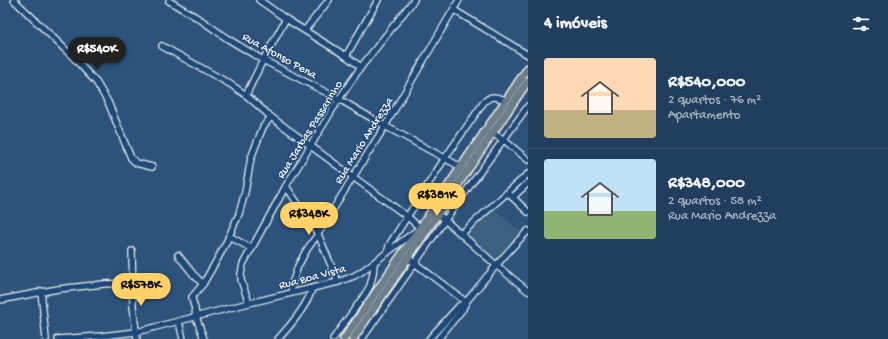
<!DOCTYPE html>
<html lang="pt">
<meta charset="utf-8">
<style>
:root{--surface:#223e5e;--page:#2a4564;--text:#f1f3f6;--muted:#a2aebc;--line:#3f5773;--accent:#ffd166}
body{margin:0;font-family:"Gochi Hand",sans-serif;background:var(--page);color:var(--text);height:100vh;display:flex;flex-direction:column;font-size:15px;white-space:nowrap}
*{box-sizing:border-box;margin:0}
p{font-size:13px;color:var(--muted)}
.icon{flex:none;width:22px;height:22px;fill:none;stroke:currentColor;stroke-width:2;stroke-linecap:round;stroke-linejoin:round}
.map{position:relative;flex:1;overflow:hidden}
.drawer{display:flex;flex-direction:column;background:var(--surface);width:360px}
.drawer>*{flex:none}
.price{position:absolute;translate:-50% -34px;padding:0 9px;border-radius:14px;background:var(--accent);color:#111;font-size:13px;line-height:26px;filter:drop-shadow(0 1px 2px #0008)}
.price::after{content:'';position:absolute;left:50%;top:24px;width:12px;height:9px;margin-left:-6px;background:inherit;clip-path:polygon(0 0,100% 0,50% 100%)}
.price.on{background:#222;color:#fff}
ul{padding:0;list-style:none}
li{display:flex;align-items:center;gap:12px;height:100px;padding:0 16px}
li+li{border-top:1px solid var(--line)}
li span{display:grid;place-items:center;flex:none;width:112px;height:80px;border-radius:4px;color:#555}
li>.icon{margin-inline-start:auto}
span .icon{width:48px;height:48px;fill:#fffc;stroke-width:1}
li b{font-size:17px}
h2{display:flex;justify-content:space-between;align-items:center;height:48px;padding:0 16px;font-size:17px}
main{display:flex;flex:1;min-height:0}
.map>svg:first-child{display:block}
.built{fill:#3e5e80}
.lines{fill:none;stroke-linecap:round;stroke-linejoin:round}
.minor-casing{stroke:#f4f1e8;stroke-width:8}
.major-casing{stroke:#f4f1e8;stroke-width:10}
.minor{stroke:#1f4a7a;stroke-width:5.5}
.major{stroke:#6c7d8b;stroke-width:7}
.labels{text-anchor:middle;stroke-width:3;stroke-linejoin:round;paint-order:stroke}
.street-label{font-size:12px;fill:#f4f1e8;stroke:#1f4a7a}
</style>
<main>
<div class="map">
<svg width="528" height="339" viewBox="0 0 528 339">
<rect width="100%" height="100%" fill="#2d537d"/>
<filter id="ink" filterUnits="userSpaceOnUse"><feTurbulence type="fractalNoise" baseFrequency=".025" numOctaves="2"/><feDisplacementMap in="SourceGraphic" scale="8" xChannelSelector="R" yChannelSelector="G"/><feConvolveMatrix kernelMatrix="1 2 1 2 8 2 1 2 1" color-interpolation-filters="sRGB"/></filter>
<g filter="url(#ink)">
<!-- built -->
<polygon class="built" points="493,210 521,231 496,259 467,234"/>
<g class="lines">
<defs>
<g id="minor">
<polyline points="14,0 72,56 96,82 108,102 131,158 136,163 152,167"/>
<polyline points="259,0 286,19 346,56 361,67"/>
<polyline points="169,1 201,20 228,39 263,60 339,99 385,126 461,167"/>
<polyline points="454,10 528,55"/>
<polyline points="305,30 329,0"/>
<polyline points="346,56 378,0"/>
<polyline points="246,95 263,60 286,19"/>
<polyline points="492,133 504,140 528,160"/>
<polyline points="286,186 318,234 338,282"/>
<polyline points="508,193 528,212"/>
<polyline points="513,197 528,183"/>
<polyline points="438,214 496,265 528,291"/>
<polyline points="461,234 528,174"/>
<polyline points="229,236 252,249"/>
<polyline points="132,251 133,307 137,339"/>
<path d="M387,253L389,246L391,242L445,158L484,102C492,94 496,97 506,100"/>
<polyline points="178,255 193,274 203,284"/>
<polyline points="408,258 466,302"/>
<polyline points="41,291 46,339"/>
<polyline points="291,293 293,281 298,266 306,251 318,234 353,177 385,126 459,0"/>
<polyline points="0,300 58,289 104,284 132,283"/>
<polyline points="249,303 241,280 241,274 243,264 286,186 339,99 361,67 414,0"/>
<polyline points="179,322 183,339"/>
<polyline points="58,339 101,336 136,332 249,303 338,282 354,276 361,272 420,228 408,217 271,117 246,95 230,84 162,46"/>
<polyline points="204,339 196,317 195,309 192,299 192,297 203,284 218,258 226,243 239,214 245,192 251,158 263,127 271,117"/>
<path d="M278,339C290,326 307,306 312,289"/>
<polyline points="333,339 364,296 370,286 373,274 374,264"/>
<polyline points="362,339 445,220 528,106"/>
<polyline points="429,339 459,306 466,302"/>
<path d="M438,339L463,309L466,302C486,278 505,253 528,231"/>
</g>
<g id="major">
<polyline points="344,339 420,228 528,68"/>
<polyline points="353,339 528,81"/>
</g>
</defs>
<!-- minor casing -->
<use href="#minor" class="minor-casing"/>
<!-- major casing -->
<use href="#major" class="major-casing"/>
<!-- minor -->
<use href="#minor" class="minor"/>
<!-- major -->
<use href="#major" class="major"/>
</g>
</g>
<g class="labels">
<!-- street labels -->
<g class="street-label">
<text transform="translate(280 55) rotate(29)" y="4">Rua Afonso Pena</text>
<text transform="translate(309 129) rotate(-58)" y="4">Rua Jarbas Passarinho</text>
<text transform="translate(363 140) rotate(-58)" y="4">Rua Mario Andrezza</text>
<text transform="translate(312 276) rotate(-15)" y="4">Rua Boa Vista</text>
</g>
</g>
</svg>
<b class="price on" style="left:97px;top:71px">R$540K</b>
<b class="price" style="left:437px;top:217px">R$381K</b>
<b class="price" style="left:309px;top:236px">R$348K</b>
<b class="price" style="left:141px;top:307px">R$578K</b>
</div>
<section class="drawer">
<h2>4 imóveis<svg class="icon" aria-label="filters" viewBox="0 0 24 24"><path d="M4 7h16M4 17h16"/><circle cx="9" cy="7" r="2"/><circle cx="15" cy="17" r="2"/></svg></h2>
<ul>
<li><span style="background:linear-gradient(#ffd9b3 65%,#c2b280 0)"><svg class="icon" aria-label="home" viewBox="0 0 24 24"><path d="M3 11l9-7 9 7M6 9v11h12V9"/></svg></span><div><b>R$540,000</b><p>2 quartos · 76 m²</p><p>Apartamento</p></div></li>
<li><span style="background:linear-gradient(#bfe0f5 65%,#8fb573 0)"><svg class="icon" aria-label="home" viewBox="0 0 24 24"><path d="M3 11l9-7 9 7M6 9v11h12V9"/></svg></span><div><b>R$348,000</b><p>2 quartos · 58 m²</p><p>Rua Mario Andrezza</p></div></li>
</ul>
</section>
</main>
